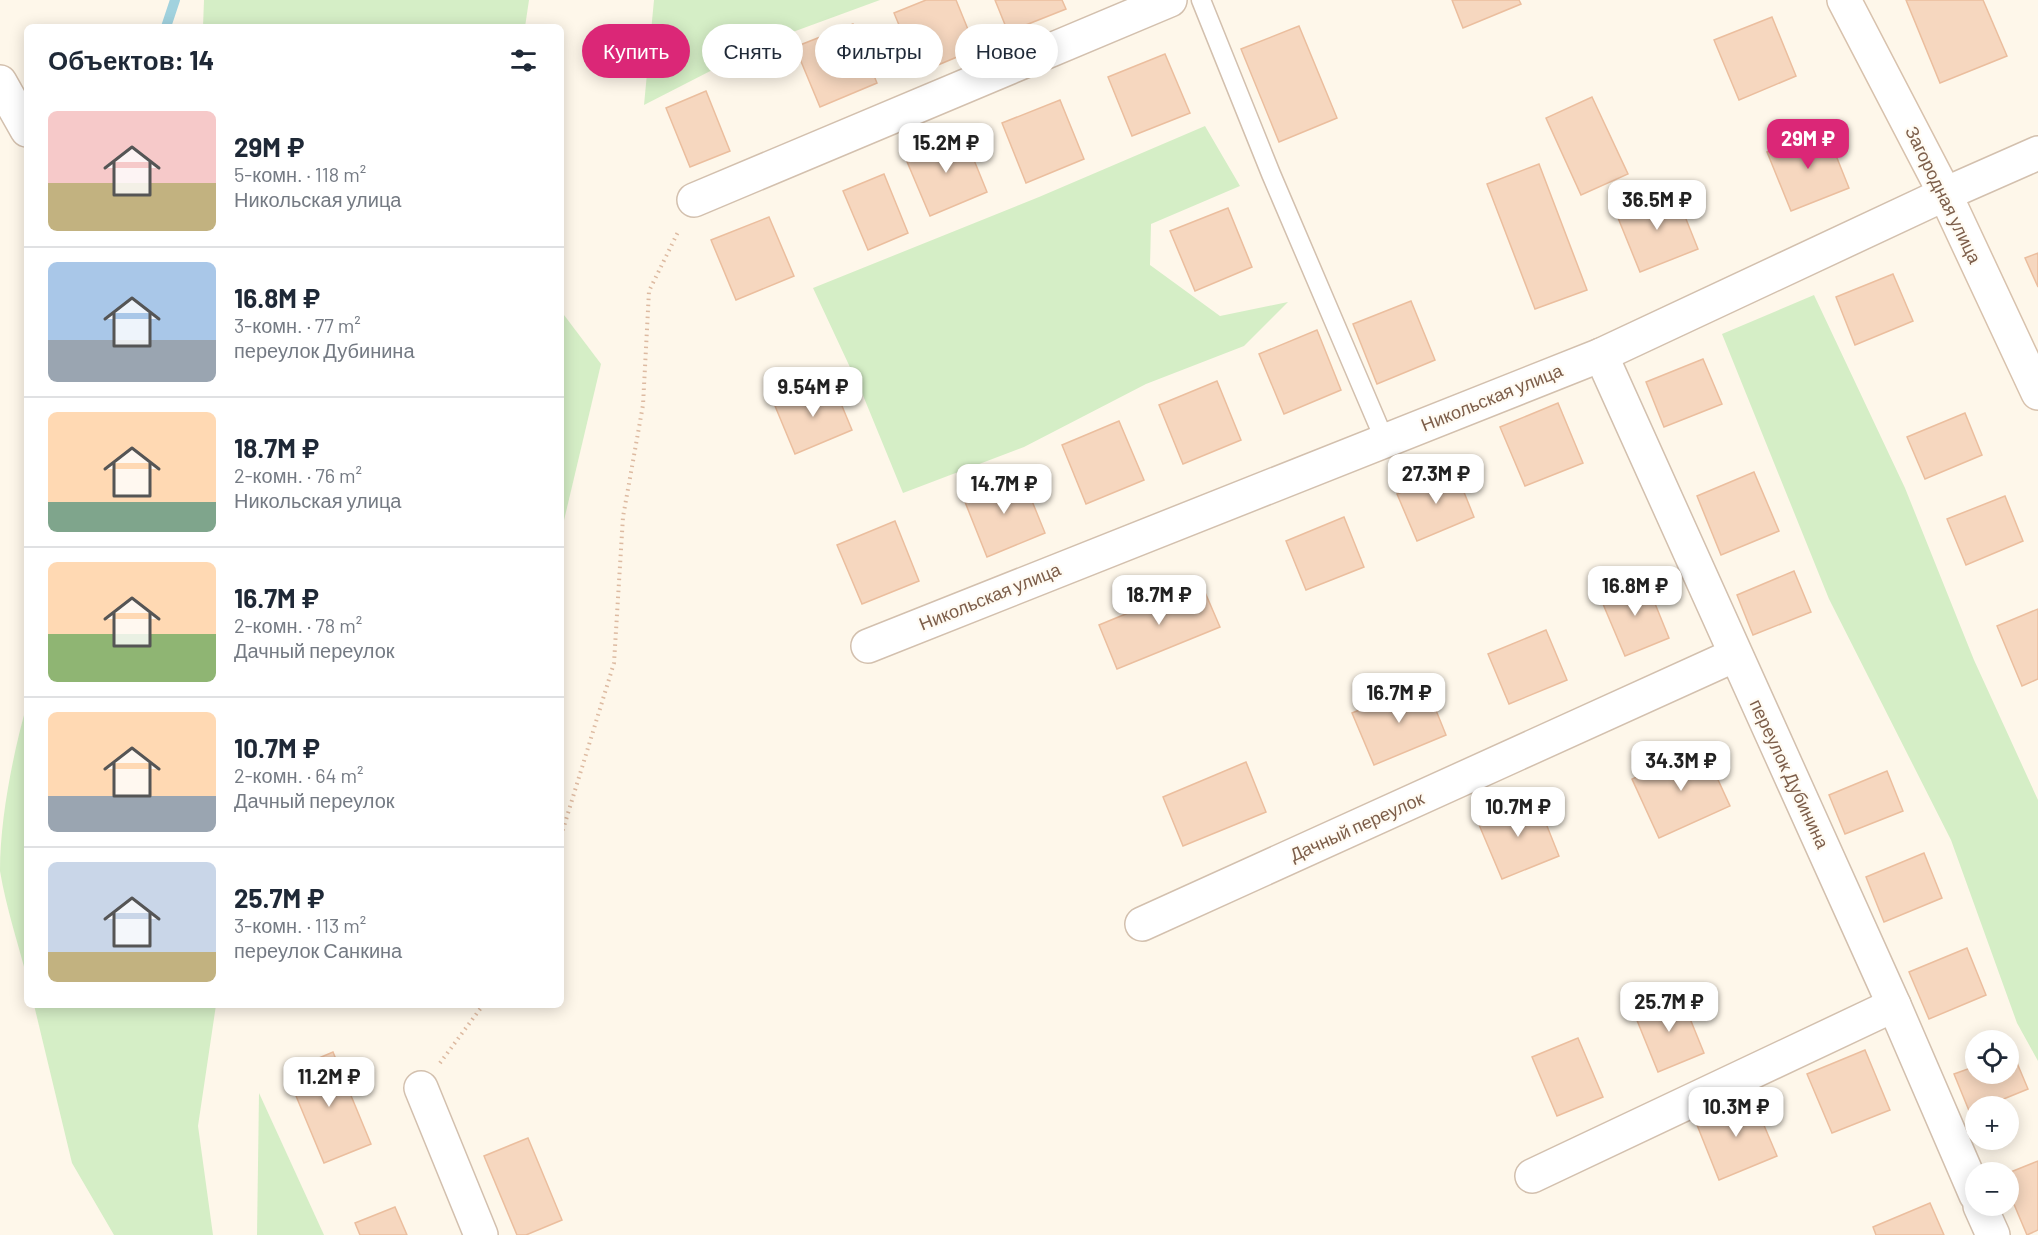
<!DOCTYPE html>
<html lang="ru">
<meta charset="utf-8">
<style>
:root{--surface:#fff;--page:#f6f6f7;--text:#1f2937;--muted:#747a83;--line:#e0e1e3;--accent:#db2777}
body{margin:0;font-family:Barlow,sans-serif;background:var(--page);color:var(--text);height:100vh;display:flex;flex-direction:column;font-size:22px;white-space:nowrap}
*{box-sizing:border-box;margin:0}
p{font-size:20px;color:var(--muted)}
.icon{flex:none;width:33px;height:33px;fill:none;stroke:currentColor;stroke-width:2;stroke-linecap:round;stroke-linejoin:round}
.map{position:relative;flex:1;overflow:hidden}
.panel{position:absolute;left:24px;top:24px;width:540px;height:984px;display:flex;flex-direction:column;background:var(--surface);border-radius:9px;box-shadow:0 3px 15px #0003}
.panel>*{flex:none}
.hud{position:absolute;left:582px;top:24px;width:570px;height:54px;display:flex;gap:12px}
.controls{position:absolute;left:1965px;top:1030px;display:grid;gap:12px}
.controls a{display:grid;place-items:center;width:54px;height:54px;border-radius:50%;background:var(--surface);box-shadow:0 3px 15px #0003;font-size:30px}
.price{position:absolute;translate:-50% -51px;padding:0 14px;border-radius:12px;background:#fff;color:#222;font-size:20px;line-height:39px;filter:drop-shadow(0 2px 3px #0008)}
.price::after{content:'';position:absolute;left:50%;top:36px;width:18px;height:14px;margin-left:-9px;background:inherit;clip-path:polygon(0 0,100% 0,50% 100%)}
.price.on{background:var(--accent);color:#fff}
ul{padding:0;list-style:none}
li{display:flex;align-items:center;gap:18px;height:150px;padding:0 24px}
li+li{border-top:2px solid var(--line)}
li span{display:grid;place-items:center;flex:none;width:168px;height:120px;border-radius:9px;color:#555}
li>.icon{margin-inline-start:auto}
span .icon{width:72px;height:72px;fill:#fffc;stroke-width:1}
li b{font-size:26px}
h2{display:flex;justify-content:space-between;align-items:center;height:72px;padding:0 24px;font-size:26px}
.chip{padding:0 21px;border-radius:27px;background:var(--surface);box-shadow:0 3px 15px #0003;font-size:21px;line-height:54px}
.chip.on{background:var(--accent);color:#fff}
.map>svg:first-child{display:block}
.green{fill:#d5eec6}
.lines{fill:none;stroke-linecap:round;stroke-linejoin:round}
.stream{stroke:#a1d2de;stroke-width:10}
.building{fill:#f6d7bf;stroke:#ebbe9e;stroke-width:1.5}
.lane-casing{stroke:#d3c0ae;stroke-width:21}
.street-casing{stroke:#d3c0ae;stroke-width:36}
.secondary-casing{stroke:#d8c2ad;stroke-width:36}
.path{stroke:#ddbaa1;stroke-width:4;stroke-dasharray:1.5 4.5;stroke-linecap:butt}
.lane{stroke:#fff;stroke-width:18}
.street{stroke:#fff;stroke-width:33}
.secondary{stroke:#fff;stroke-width:33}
.labels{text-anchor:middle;stroke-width:4.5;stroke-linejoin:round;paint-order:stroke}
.street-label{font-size:18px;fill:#7d5e4a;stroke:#fffbf3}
</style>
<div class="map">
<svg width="2038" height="1235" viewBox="0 0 2038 1235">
<rect width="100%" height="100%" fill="#fef7ea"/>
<!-- green -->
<g class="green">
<polygon points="204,0 529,0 525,27 203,27"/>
<polygon points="654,0 880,0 771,40 644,105"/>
<polygon points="1205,126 1240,186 1151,224 1150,265 1220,316 1288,302 1244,346 1146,384 1024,447 903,493 862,393 813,288 1039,197"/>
<polygon points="1814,295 1905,488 1974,660 2038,800 2038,1061 2017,1023 1951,840 1829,599 1722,334"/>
<polygon points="561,311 601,364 561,533"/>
<path d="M27,704V978C18,943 6,907 0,871C0,818 13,754 27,704Z"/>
<polygon points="34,1005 216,1005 198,1126 213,1235 114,1235 72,1163"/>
<polygon points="259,1093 324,1235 257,1235"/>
</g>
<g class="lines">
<!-- stream -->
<polyline class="stream" points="166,27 175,0"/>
</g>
<!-- building -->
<g class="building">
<polygon points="926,0 956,0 976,49 919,73 894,13"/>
<polygon points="995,0 1062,0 1066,9 1008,32"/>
<polygon points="1452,0 1519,0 1521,4 1463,28"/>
<polygon points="1906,0 1983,0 2007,56 1940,83"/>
<polygon points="1772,17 1796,76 1739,100 1714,40"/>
<polygon points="853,24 877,83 820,107 795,47"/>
<polygon points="1299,26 1337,118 1279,142 1241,49"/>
<polygon points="1165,54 1190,113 1132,136 1108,77"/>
<polygon points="706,91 730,151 690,167 666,108"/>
<polygon points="1592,97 1628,174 1581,195 1546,118"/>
<polygon points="1060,100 1084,159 1026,183 1002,123"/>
<polygon points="1825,128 1849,188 1791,211 1767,152"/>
<polygon points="963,133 987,192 930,216 905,157"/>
<polygon points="1539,164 1587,290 1535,309 1487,184"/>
<polygon points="884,174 908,233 868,250 843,191"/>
<polygon points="1674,189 1698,249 1640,272 1616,213"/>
<polygon points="1228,208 1252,267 1195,291 1170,231"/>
<polygon points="769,217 794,276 736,300 711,240"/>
<polygon points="2038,253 2038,287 2025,258"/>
<polygon points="1893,274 1913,321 1855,345 1836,297"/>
<polygon points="1411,301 1435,360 1377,384 1353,324"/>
<polygon points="1317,330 1341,390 1284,414 1259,354"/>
<polygon points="1703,359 1722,404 1664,427 1646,382"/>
<polygon points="1217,381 1241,440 1183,464 1159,405"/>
<polygon points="832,382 852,430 795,454 775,406"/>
<polygon points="1558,403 1583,463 1525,486 1500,427"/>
<polygon points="1965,413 1982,455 1925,479 1907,437"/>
<polygon points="1119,421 1144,480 1086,504 1062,445"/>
<polygon points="1455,470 1474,517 1417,541 1397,494"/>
<polygon points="1754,472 1779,531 1721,555 1697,496"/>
<polygon points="1021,474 1045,533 987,557 963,497"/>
<polygon points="2005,496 2023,541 1966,565 1947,519"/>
<polygon points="1344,517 1364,567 1306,590 1286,541"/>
<polygon points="895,521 919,581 862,604 837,545"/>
<polygon points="1794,571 1811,612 1753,635 1737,595"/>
<polygon points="1645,579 1669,638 1625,656 1600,597"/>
<polygon points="1201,583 1220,627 1117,669 1099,625"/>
<polygon points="2038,609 2038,679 2022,686 1997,626"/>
<polygon points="1546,630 1567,680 1509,704 1488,654"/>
<polygon points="1425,683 1446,735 1374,765 1352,713"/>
<polygon points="1703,747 1730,806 1659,838 1632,779"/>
<polygon points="1246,762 1266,812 1183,846 1163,797"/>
<polygon points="1887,771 1903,811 1845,834 1829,795"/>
<polygon points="1535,796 1559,856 1502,879 1477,820"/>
<polygon points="1924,853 1942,898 1884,922 1866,877"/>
<polygon points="1967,948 1986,995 1929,1019 1909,972"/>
<polygon points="1680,994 1704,1053 1658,1072 1634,1013"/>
<polygon points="1578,1038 1603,1097 1557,1116 1532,1057"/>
<polygon points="1865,1050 1890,1110 1832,1133 1807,1074"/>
<polygon points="2012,1051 2028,1089 1984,1107 1976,1107 1976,1111 1970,1113 1954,1074 1976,1066 1976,1074 2008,1074 2008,1052"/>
<polygon points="333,1052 371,1144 324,1163 286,1072"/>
<polygon points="1752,1097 1777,1156 1719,1180 1695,1120"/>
<polygon points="528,1138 562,1220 526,1235 517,1235 484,1156"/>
<polygon points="2038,1161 2038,1230 2027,1235 2008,1190 2008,1173"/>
<polygon points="1930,1203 1944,1235 1876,1235 1873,1227"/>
<polygon points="395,1207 407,1235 360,1235 355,1223"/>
</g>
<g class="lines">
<defs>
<polyline id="lane" points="1201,0 1271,174 1385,441"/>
<g id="street">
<polyline points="0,82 27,130"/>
<polyline points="694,200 1170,0"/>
<polyline points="1601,355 1894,1005 1976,1195"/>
<polyline points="868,646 1601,355 1945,194 2038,153"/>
<polyline points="1142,924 1735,655"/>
<polyline points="421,1088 481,1235"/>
<polyline points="1532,1176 1894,1005"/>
<polyline points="1980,1206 1993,1235"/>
</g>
<polyline id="secondary" points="1844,0 1945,194 2038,393"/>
</defs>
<!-- lane casing -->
<use href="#lane" class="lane-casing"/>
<!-- street casing -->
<use href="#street" class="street-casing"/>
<!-- secondary casing -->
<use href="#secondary" class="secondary-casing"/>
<!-- path -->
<g class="path">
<polyline points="561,836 614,663 623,517 643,405 649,291 679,230"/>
<polyline points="440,1063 483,1005"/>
</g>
<!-- lane -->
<use href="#lane" class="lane"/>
<!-- street -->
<use href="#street" class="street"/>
<!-- secondary -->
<use href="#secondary" class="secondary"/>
</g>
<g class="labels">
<!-- street labels -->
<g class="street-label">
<text transform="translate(1943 195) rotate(64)" y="6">Загородная улица</text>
<text transform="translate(1492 398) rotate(-22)" y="6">Никольская улица</text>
<text transform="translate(990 597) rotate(-22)" y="6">Никольская улица</text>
<text transform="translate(1789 774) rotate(65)" y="6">переулок Дубинина</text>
<text transform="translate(1357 827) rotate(-24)" y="6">Дачный переулок</text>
</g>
</g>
</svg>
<div class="controls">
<a><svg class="icon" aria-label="locate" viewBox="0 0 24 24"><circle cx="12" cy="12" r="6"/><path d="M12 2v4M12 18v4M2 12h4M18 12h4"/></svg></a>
<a>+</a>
<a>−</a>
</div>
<b class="price on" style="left:1808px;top:170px">29M ₽</b>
<b class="price" style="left:946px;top:174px">15.2M ₽</b>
<b class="price" style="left:1657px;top:231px">36.5M ₽</b>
<b class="price" style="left:813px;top:418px">9.54M ₽</b>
<b class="price" style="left:1436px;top:505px">27.3M ₽</b>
<b class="price" style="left:1004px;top:515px">14.7M ₽</b>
<b class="price" style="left:1635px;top:617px">16.8M ₽</b>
<b class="price" style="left:1159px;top:626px">18.7M ₽</b>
<b class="price" style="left:1399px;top:724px">16.7M ₽</b>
<b class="price" style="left:1681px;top:792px">34.3M ₽</b>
<b class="price" style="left:1518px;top:838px">10.7M ₽</b>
<b class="price" style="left:1669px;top:1033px">25.7M ₽</b>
<b class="price" style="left:329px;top:1108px">11.2M ₽</b>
<b class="price" style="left:1736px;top:1138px">10.3M ₽</b>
<div class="hud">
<a class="chip on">Купить</a>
<a class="chip">Снять</a>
<a class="chip">Фильтры</a>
<a class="chip">Новое</a>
</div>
<section class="panel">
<h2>Объектов: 14<svg class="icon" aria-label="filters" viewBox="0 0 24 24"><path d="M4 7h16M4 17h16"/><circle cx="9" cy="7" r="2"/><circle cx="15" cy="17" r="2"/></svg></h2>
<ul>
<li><span style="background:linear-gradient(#f6c9c9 60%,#c2b280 0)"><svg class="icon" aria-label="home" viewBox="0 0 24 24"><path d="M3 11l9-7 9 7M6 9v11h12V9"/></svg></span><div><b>29M ₽</b><p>5-комн. · 118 m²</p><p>Никольская улица</p></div></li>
<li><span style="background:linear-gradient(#a9c7e8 65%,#9aa5b1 0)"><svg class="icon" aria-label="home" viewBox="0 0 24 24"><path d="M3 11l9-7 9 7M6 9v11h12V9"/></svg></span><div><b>16.8M ₽</b><p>3-комн. · 77 m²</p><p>переулок Дубинина</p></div></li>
<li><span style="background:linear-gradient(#ffd9b3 75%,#7fa58c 0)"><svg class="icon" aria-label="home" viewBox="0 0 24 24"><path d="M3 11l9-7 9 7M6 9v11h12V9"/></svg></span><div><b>18.7M ₽</b><p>2-комн. · 76 m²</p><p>Никольская улица</p></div></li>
<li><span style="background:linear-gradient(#ffd9b3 60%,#8fb573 0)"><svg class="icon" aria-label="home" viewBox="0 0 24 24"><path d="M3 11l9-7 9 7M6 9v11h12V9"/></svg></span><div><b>16.7M ₽</b><p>2-комн. · 78 m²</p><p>Дачный переулок</p></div></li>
<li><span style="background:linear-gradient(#ffd9b3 70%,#9aa5b1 0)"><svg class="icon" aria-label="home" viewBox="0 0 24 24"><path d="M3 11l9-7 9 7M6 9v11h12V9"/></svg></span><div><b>10.7M ₽</b><p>2-комн. · 64 m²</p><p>Дачный переулок</p></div></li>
<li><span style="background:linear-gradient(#c9d6e8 75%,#c2b280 0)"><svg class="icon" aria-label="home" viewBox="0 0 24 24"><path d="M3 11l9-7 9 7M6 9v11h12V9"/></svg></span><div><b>25.7M ₽</b><p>3-комн. · 113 m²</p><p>переулок Санкина</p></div></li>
</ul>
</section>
</div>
